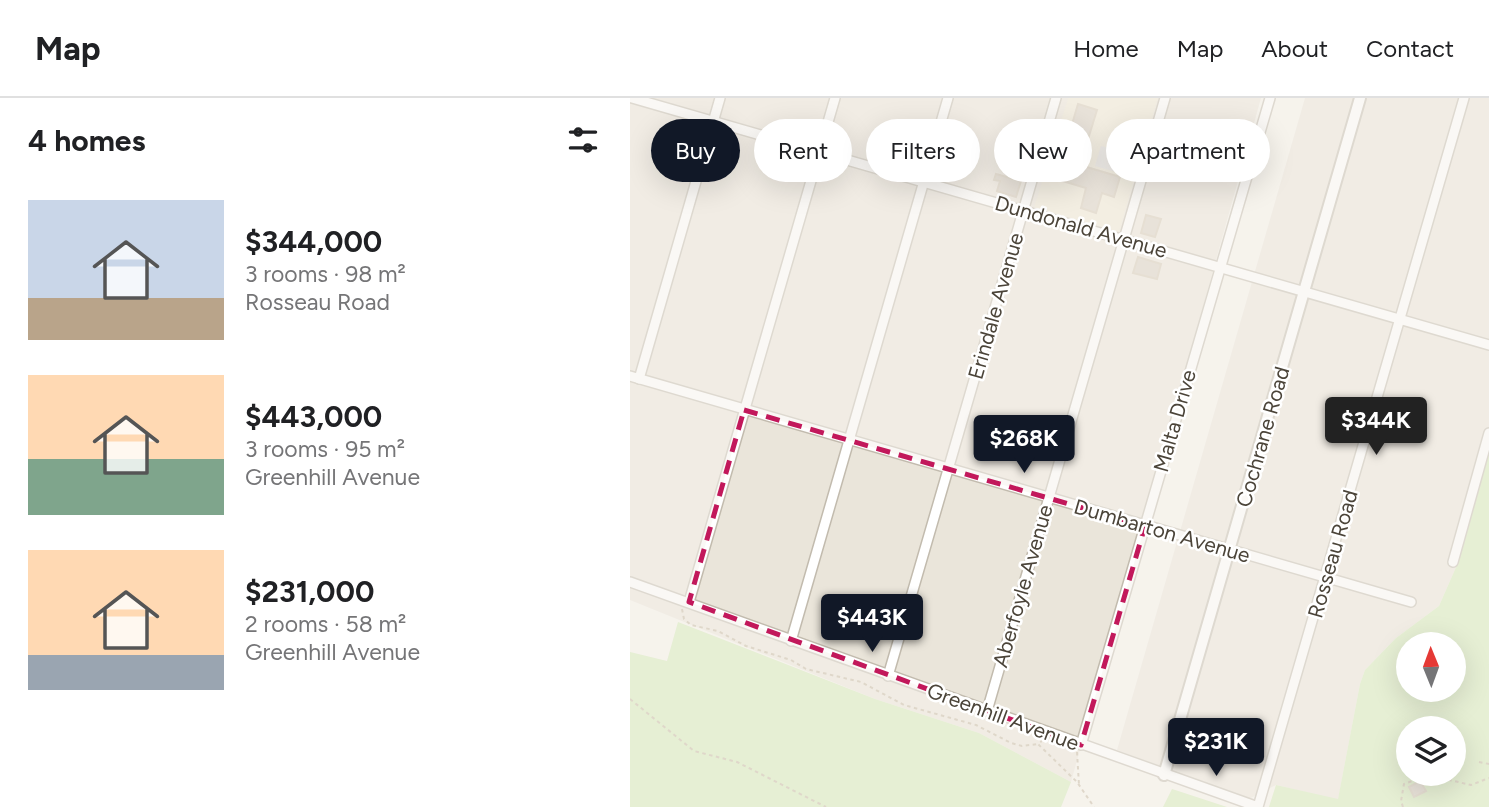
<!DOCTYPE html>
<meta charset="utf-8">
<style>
:root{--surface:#fff;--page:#f6f6f6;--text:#202124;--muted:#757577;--line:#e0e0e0;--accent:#111827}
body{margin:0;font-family:Figtree,sans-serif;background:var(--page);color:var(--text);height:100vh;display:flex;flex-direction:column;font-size:26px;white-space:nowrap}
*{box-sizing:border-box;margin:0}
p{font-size:23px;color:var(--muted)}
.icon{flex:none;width:38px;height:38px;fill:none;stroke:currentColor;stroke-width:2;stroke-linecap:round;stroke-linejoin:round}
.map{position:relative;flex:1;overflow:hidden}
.details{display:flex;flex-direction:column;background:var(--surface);width:630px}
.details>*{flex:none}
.hud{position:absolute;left:21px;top:21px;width:665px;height:63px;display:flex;gap:14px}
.needle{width:46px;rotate:359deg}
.buttons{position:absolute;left:766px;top:534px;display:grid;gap:14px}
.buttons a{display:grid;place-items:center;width:70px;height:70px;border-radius:50%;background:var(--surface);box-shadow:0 7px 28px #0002;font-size:35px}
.price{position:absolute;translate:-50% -60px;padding:0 16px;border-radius:7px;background:var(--accent);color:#fff;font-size:23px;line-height:46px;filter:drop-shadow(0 2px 4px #0008)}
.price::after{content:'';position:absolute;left:50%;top:42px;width:21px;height:16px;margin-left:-10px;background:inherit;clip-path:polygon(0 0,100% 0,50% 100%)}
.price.active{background:#222;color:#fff}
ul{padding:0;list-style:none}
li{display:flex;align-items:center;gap:21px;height:175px;padding:0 28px}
li span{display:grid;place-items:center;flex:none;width:196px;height:140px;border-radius:0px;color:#555}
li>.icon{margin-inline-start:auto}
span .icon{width:84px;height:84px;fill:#fffc;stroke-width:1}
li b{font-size:30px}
h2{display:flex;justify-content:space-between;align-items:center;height:84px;padding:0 28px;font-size:30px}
.chip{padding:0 24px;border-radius:32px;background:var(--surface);box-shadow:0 7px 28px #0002;font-size:24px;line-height:63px}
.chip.active{background:var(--accent);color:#fff}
header{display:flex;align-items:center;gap:42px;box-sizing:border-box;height:98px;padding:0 35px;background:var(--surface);border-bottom:2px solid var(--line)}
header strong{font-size:33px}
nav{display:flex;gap:38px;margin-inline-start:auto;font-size:24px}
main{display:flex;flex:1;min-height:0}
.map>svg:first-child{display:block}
.residential{fill:#eae5da}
.education{fill:#efe8d6}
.green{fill:#d2eab5;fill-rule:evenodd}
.parking{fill:#e5e3e0}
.building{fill:#d8cfc1;stroke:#d3c7b4;stroke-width:2}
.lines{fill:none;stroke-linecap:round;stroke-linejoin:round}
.minor-casing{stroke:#c2bbae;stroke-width:12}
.tertiary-casing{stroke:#c2bbae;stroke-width:14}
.path{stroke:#c4b79f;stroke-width:2;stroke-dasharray:3.5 3.5;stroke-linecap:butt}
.minor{stroke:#fff;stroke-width:9}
.tertiary{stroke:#fff;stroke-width:10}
.marked{fill:none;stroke:#c2185b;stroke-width:5;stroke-dasharray:14 9;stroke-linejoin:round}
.labels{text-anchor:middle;stroke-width:5;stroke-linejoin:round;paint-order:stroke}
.street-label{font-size:21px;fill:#4b4439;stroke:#fff}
</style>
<header>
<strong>Map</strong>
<nav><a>Home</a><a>Map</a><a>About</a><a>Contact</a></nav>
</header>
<main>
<section class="details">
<h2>4 homes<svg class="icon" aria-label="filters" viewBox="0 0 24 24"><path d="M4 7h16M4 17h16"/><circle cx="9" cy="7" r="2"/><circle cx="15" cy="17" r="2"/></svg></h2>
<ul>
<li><span style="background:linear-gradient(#c9d6e8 70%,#b9a48a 0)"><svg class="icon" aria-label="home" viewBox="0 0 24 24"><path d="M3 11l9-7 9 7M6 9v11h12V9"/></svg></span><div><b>$344,000</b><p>3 rooms · 98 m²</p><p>Rosseau Road</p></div></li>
<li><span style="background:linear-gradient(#ffd9b3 60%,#7fa58c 0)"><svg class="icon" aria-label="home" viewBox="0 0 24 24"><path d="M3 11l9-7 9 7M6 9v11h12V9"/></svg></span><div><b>$443,000</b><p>3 rooms · 95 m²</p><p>Greenhill Avenue</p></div></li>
<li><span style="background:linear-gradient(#ffd9b3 75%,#9aa5b1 0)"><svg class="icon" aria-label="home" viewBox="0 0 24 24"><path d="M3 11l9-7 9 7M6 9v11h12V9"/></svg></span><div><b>$231,000</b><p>2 rooms · 58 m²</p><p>Greenhill Avenue</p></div></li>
</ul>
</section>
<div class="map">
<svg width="859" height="709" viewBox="0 0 859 709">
<rect width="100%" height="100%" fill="#f6f3ec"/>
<!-- residential -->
<g class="residential">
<polygon points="0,0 631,0 441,684 349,635 245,601 0,502"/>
<polygon points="675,0 859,0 859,353 827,467 809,508 766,540 735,572 730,586 708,702 646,687 619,701 487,652"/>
</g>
<!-- education -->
<polygon class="education" points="438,0 528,0 489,134 404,109"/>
<!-- green -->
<g class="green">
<path d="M859,353V709H639L646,687L708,701L730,586L735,572L766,540L809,508L827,467ZM779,546H824V592H779ZM779,630H824V676H779Z"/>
<polygon points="48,524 245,601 349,635 441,684 431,709 0,709 0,554 37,563"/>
<polygon points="542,691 597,709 533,709"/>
</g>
<!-- parking -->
<polygon class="parking" points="495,36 514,41 503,79 465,68 471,48 490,53"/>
<!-- building -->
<g class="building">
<polygon points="448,6 467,12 450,67 490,79 484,99 472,95 466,115 451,110 456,90 426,81"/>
<polygon points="366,76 391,83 386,99 367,93 370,83 364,82"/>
<polygon points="516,117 531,121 525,139 511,135"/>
<polygon points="508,159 531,166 527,181 503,175"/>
<polygon points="790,683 796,693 784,699 779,689"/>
</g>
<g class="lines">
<defs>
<g id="minor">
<polyline points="2,0 859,247"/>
<polyline points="0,278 781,504"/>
<polyline points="9,281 90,0"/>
<polyline points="823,464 859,335"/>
<polyline points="0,484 628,709 834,0"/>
<polyline points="59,504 205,0"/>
<polyline points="161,543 318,0"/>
<polyline points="258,578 426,0"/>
<polyline points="357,613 535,0"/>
<polyline points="451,647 640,0"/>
</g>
<polyline id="tertiary" points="534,677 730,0"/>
</defs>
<!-- minor casing -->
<use href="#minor" class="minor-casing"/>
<!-- tertiary casing -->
<use href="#tertiary" class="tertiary-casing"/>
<!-- path -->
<g class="path">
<polyline points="52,511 54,521 61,527 88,533 116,548 161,562 176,571 231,584 274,607 346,627 381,645 392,648 408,646"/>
<polyline points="0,601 64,653 107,664 196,709"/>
<polyline points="413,642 408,646 447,684 464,709"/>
<polyline points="447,654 449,687"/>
<polyline points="849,664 859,666"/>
<polyline points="773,709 771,703 774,686 798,677 841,687 859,680"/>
</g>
<!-- minor -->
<use href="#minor" class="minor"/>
<!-- tertiary -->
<use href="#tertiary" class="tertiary"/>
</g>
<!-- marked area -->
<path d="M0 0H859V709H0ZM114,312L515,428L451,647L59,504Z" fill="#f6f3ec" fill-opacity=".55" fill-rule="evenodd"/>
<path class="marked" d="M114,312L515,428L451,647L59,504Z"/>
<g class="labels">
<!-- street labels -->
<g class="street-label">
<text transform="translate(451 129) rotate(16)" y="7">Dundonald Avenue</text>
<text transform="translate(366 208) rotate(-74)" y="7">Erindale Avenue</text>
<text transform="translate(545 323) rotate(-74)" y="7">Malta Drive</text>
<text transform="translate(633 339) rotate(-74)" y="7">Cochrane Road</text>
<text transform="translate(532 433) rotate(16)" y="7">Dumbarton Avenue</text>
<text transform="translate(703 456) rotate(-74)" y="7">Rosseau Road</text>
<text transform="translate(393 488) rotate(-74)" y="7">Aberfoyle Avenue</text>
<text transform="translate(373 619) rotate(20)" y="7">Greenhill Avenue</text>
</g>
</g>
</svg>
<div class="buttons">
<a><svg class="needle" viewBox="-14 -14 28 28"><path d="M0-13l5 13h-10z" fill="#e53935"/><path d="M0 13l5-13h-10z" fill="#757577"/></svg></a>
<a><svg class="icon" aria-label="layers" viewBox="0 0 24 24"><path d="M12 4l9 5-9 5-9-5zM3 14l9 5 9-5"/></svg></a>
</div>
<b class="price active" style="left:746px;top:359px">$344K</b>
<b class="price" style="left:394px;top:377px">$268K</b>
<b class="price" style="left:242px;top:556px">$443K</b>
<b class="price" style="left:586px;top:680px">$231K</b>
<div class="hud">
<a class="chip active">Buy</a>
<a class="chip">Rent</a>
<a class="chip">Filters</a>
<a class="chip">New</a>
<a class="chip">Apartment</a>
</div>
</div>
</main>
